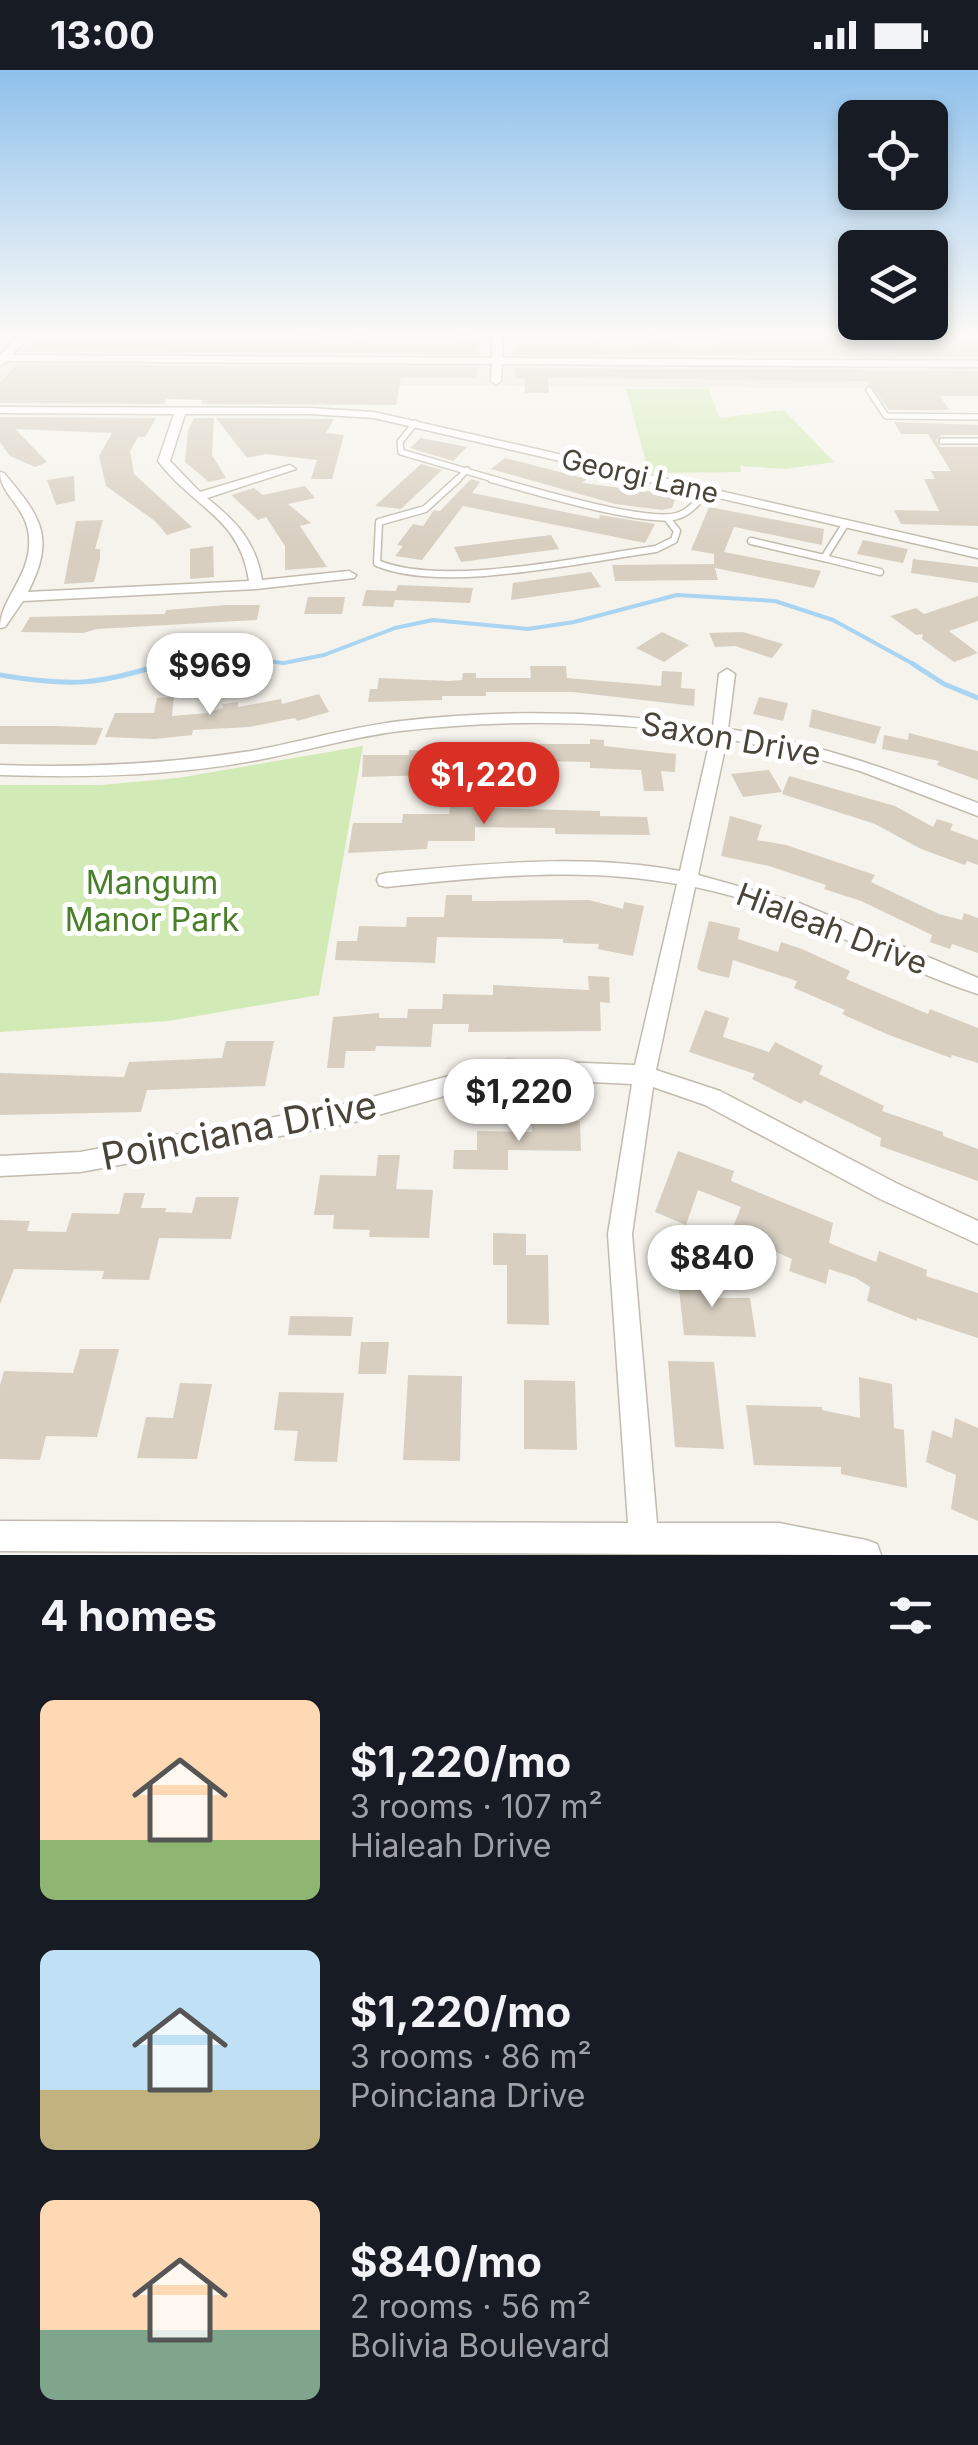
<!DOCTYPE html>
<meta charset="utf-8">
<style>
:root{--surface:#171b24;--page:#20242c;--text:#f1f3f6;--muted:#9ea1a6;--accent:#d93025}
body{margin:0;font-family:Inter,sans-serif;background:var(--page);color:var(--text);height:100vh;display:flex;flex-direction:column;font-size:38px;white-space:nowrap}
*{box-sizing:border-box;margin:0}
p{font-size:32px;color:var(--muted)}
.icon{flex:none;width:55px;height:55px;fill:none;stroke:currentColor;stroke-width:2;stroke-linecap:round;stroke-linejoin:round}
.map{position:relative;height:1485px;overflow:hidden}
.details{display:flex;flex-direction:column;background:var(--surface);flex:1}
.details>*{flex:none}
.tools{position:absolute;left:838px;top:30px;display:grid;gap:20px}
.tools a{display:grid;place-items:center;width:110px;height:110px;border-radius:15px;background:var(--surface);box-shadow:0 5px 15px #0003;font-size:50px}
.price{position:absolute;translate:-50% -85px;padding:0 22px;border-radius:35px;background:#fff;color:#222;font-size:32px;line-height:65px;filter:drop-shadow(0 2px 5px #0008)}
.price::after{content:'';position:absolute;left:50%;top:60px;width:30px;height:22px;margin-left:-15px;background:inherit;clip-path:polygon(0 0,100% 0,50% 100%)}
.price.active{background:var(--accent);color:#fff}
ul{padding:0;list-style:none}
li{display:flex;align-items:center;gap:30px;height:250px;padding:0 40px}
li span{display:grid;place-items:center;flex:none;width:280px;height:200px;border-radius:15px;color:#555}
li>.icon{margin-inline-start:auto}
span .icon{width:120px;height:120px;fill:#fffc;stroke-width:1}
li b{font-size:42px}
h2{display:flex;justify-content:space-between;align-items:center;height:120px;padding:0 40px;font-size:42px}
.status{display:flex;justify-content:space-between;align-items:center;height:70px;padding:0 50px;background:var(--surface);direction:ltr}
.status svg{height:28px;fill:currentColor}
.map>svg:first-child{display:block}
.residential{fill:#eae5da}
.green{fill:#d2eab5}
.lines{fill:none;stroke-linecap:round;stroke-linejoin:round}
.stream-far1{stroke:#a9d4f2;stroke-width:4}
.stream{stroke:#a9d4f2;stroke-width:5}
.building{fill:#d8cfc1}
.service-far1-casing{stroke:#c2bbae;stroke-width:8}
.service-casing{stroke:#c2bbae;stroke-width:9}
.minor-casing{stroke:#c2bbae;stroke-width:3}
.service-far1{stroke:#fff;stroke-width:5}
.service{stroke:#fff;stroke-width:6}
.minor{fill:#fff;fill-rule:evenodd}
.labels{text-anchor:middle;stroke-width:10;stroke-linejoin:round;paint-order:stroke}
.far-street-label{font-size:28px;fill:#4b4439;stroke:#fff}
.street-label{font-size:32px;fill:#4b4439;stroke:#fff}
.park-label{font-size:32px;fill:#4a7f2a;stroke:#fff}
.near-street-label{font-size:38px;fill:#4b4439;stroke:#fff}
</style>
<div class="status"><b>13:00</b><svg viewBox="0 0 49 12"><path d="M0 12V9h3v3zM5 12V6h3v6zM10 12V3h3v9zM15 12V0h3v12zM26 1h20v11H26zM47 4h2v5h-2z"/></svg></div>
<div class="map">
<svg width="978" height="1485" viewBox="0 0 978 1485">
<rect width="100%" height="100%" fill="#f6f3ec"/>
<!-- residential -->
<polygon class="residential" points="0,263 978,263 978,319 0,312"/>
<!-- green -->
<g class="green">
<polygon points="708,318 720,348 784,340 834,392 786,399 740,396 741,402 649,403 626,319"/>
<polygon points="363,676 319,925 168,951 0,962 0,715 101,715 178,708"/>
</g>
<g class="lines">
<!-- stream-far1 -->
<polyline class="stream-far1" points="156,596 196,584 284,593 324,585 395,558 433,550 528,559 574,552 677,525 775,531 833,550 917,596"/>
<!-- stream -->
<g class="stream">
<polyline points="913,594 944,614 978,628"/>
<path d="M0,605C73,617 94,615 164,594"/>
</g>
</g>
<!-- building -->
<g class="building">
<polygon points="298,263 323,263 319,274 349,274 351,263 372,263 370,274 452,276 455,263 472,263 471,272 479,272 478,284 28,281 35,272 294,273"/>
<polygon points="646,263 659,263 661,273 677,273 677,277 718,277 713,263 888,263 897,277 955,278 944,263 978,263 978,287 515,284 515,275 600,273 601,277 636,277 635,274 648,274"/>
<polygon points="16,295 477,298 477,308 401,308 396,335 201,334 203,330 166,329 164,334 0,333 0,313"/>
<polygon points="515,298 978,301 978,326 940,326 949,340 889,340 867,311 576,308 548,308 549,323 525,323 525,308 515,308"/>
<polygon points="0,347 156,348 145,367 138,367 130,381 134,404 192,457 167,465 155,451 106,416 99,386 112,363 15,359 47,392 35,397 10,386 0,372"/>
<polygon points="194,348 214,348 212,385 226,408 209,412 185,392 188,361"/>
<polygon points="216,348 334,349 326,363 344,365 332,409 311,409 317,390 266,384 247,388"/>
<polygon points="894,352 978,355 978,365 942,365 936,370 941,377 978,377 978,456 901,454 894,440 939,441 924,409 935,409 931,401 951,401 928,364 901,364"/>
<polygon points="421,368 467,377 453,391 410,378"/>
<polygon points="505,388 587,409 582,413 677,425 672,438 662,440 615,434 491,399"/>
<polygon points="421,394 442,400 401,439 375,436"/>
<polygon points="74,406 75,431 56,435 47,410"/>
<polygon points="471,409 480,412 472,423 599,449 600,445 655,454 645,473 463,436 422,490 395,486 403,476 397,475 413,454 423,456 434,440 440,441"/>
<polygon points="305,416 315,428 288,434 311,453 300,456 327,497 285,500 285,476 266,447 258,450 231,425 254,418 263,425"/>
<polygon points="709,437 824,459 822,475 734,457 724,482 821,501 814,518 715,498 718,510 615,511 612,495 714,494 714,484 691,480"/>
<polygon points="103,450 95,479 100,479 100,489 94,512 64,514 76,451"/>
<polygon points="551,465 559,479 461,492 454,477"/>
<polygon points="863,470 908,479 903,493 857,484"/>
<polygon points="213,476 214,507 190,509 190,479"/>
<polygon points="913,489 978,497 978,513 911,503"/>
<polygon points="591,502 601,517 511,530 513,513"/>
<polygon points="398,515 473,518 470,533 395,530 393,537 362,536 366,520 396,521"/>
<polygon points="978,526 978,551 949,561 978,583 954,592 922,569 923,564 916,565 890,546 916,538 924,544"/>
<polygon points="308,527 345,527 342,544 304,544"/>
<polygon points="226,535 260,535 257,550 97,559 83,563 21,562 30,547 165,544 166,540"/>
<polygon points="662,562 689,575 664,592 636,578"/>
<polygon points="743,562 783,574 772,588 735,576 715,577 709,563"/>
<polygon points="530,596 566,596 567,608 661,616 662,601 682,602 681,618 695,619 694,636 573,622 486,622 486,626 442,626 442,630 368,632 370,619 377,619 379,608 450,611 462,610 463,603 476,603 476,608 531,608"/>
<polygon points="319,624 329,642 297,651 295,648 249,657 193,660 192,665 155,669 105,667 115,643 154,643 157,628 174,627 172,646 207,643 223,638 222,634 238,632 238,637 281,629 282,634"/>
<polygon points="759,627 788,633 783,651 753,644"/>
<polygon points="812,639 881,657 875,674 809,657"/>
<polygon points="0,656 57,656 103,658 96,675 0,674"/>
<polygon points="909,663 978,681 978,710 937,695 939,691 882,679 884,665 908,670"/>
<polygon points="590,669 604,670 604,676 676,684 675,702 661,701 664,721 644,721 641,700 590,698 590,692 541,691 541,704 521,704 522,690 493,689 493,697 435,696 434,705 362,707 363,685 409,685 409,680 469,682 469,676 503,674 590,674"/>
<polygon points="769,700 782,722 743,727 731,704"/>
<polygon points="789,706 895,736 933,757 937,749 953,754 950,760 978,770 978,795 967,791 965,795 921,779 875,754 782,724"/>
<polygon points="450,737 600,741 600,746 647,747 650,765 555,764 555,758 475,757 475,771 428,771 427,779 348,783 353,753 402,753 403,744 449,744"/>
<polygon points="730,746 762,755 757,770 786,775 875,805 871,812 939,844 962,850 964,843 978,848 978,883 952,874 950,879 930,872 932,865 861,831 824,819 826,815 769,796 721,786"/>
<polygon points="446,825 472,825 472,831 589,830 623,839 624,832 644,836 633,886 598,879 599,874 563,873 563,869 437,867 435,893 335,890 337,871 357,871 359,856 406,857 407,847 444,847"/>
<polygon points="709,851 740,858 738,869 778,882 781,872 802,879 850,901 846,909 928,944 930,939 978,958 978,993 952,985 951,988 889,965 842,944 845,940 794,918 797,911 733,890 729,908 700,901 697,898"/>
<polygon points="588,906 609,907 610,933 600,932 601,961 468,962 469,954 433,954 431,977 376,976 375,981 346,981 344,998 327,998 333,947 379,943 379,948 407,948 408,939 442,939 443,924 493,925 493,915 589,920"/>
<polygon points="705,940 729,948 723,967 769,982 775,972 823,996 819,1004 884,1036 882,1041 943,1062 943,1066 978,1079 978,1111 880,1076 881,1068 804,1030 801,1034 752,1009 755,1004 689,982"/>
<polygon points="226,971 274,971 265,1016 147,1020 141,1042 0,1045 0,1003 124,1007 129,992 222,988"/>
<polygon points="531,1050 580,1051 581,1081 508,1080 508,1100 453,1099 454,1080 477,1080 477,1061 532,1062"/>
<polygon points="678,1081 734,1101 731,1111 833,1153 829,1173 876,1192 879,1181 927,1200 926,1206 978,1223 978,1268 917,1248 917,1251 867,1231 870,1217 856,1208 829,1199 826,1214 789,1201 792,1189 731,1162 741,1137 698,1120 686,1155 655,1142"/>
<polygon points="378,1085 400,1085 396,1119 433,1120 429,1168 369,1167 370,1160 333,1159 334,1145 314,1145 320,1105 376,1106"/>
<polygon points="124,1123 145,1123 141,1138 166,1138 165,1142 192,1143 196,1127 239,1127 231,1169 159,1168 149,1210 102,1209 104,1201 14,1199 0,1234 0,1150 30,1151 27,1161 66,1162 72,1143 119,1144"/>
<polygon points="493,1163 526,1164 526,1185 548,1185 549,1255 507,1254 507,1195 493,1195"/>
<polygon points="677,1202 708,1202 711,1228 750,1228 756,1267 684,1265"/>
<polygon points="290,1246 353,1247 351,1266 288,1265"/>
<polygon points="361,1272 389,1272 386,1304 358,1304"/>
<polygon points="80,1279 119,1279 97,1367 46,1366 40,1390 0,1389 0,1315 4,1301 73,1303"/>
<polygon points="668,1291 714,1292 724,1379 675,1377"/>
<polygon points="408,1305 462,1306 460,1391 403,1390"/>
<polygon points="859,1307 892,1314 894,1358 904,1360 907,1418 841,1404 841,1397 754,1395 746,1335 822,1337 822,1340 860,1348"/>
<polygon points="524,1310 575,1311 577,1380 524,1379"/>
<polygon points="180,1313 212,1314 197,1389 137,1388 146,1347 173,1348"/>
<polygon points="279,1322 344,1323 337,1392 294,1391 298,1361 274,1360"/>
<polygon points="955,1348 978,1358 978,1451 951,1439 956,1405 926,1392 932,1360 952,1368"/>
</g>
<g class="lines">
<defs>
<g id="service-far1">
<polyline points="869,320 886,346 978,347"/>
<polyline points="415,353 400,372 401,382 500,411"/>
<polyline points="942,371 978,371"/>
<polyline points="456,411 467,400"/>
</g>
<g id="service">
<path d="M458,409L425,439L379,452L377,493C443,521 583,489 656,479L674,470L677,461L667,448"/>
<path d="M491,409C527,419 645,455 677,446C690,442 698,432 706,421"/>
<polyline points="751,471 824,488 846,453"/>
<polyline points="824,488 880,502"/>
</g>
<g id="minor">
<polygon points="21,263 31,263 12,285 492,288 493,263 503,263 502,288 978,291 978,297 502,294 501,311 496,314 491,311 492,294 7,291 0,296 0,285"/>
<path d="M0,337L310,338L374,342L978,480V488L374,348L310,344H185L170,391L200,422L290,395L296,399L207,428C236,451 256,472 262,510L349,501L356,505L354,508L256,519L23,531L5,557L0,558C0,528 32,506 29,467C27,437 0,425 0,402L4,403C41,447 56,467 28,522L249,511C240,447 193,438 158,391L174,344L0,343Z"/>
<path d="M727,599L735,604L728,659C816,672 896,702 978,733V746L860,701L794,682L727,669L698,805L799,833L978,908V924C881,893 796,837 695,817L656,1000L720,1021L896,1113L978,1151V1174L880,1129L705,1035L653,1017L632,1164L657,1453H779L866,1470L877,1474L881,1485L0,1481V1451L628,1453L608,1164L632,1014L507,1008L347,1054L80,1102L0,1106V1086L80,1082L347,1034L507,990L635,995L677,814C581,796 482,807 386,817L379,815L377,810L379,805L386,803C483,794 583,783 680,801L711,666C608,650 503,649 400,661C352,667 305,681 258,690C173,706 86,708 0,705V695C84,698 168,694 251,681C301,672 350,657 401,651C504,639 609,641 713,657L719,604Z"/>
</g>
</defs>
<!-- service-far1 casing -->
<use href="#service-far1" class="service-far1-casing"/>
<!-- service casing -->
<use href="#service" class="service-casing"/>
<!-- minor casing -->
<use href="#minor" class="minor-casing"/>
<!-- service-far1 -->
<use href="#service-far1" class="service-far1"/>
<!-- service -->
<use href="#service" class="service"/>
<!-- minor -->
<use href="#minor" class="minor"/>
</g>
<!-- sky -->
<linearGradient id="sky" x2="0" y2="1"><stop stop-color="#8fc1ec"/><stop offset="0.56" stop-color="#fbfaf6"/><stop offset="1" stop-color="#fbfaf6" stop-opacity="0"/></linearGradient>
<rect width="978" height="471" fill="url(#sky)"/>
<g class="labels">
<!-- far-street labels -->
<g class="far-street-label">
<text transform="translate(640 406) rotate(13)" y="10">Georgi Lane</text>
</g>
<!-- street labels -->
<g class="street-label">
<text transform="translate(731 669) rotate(10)" y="11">Saxon Drive</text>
<text transform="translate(832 859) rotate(21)" y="11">Hialeah Drive</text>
</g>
<!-- park labels -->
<g class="park-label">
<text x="152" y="824">Mangum<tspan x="152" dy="37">Manor Park</tspan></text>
</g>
<!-- near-street labels -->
<g class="near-street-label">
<text transform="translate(239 1061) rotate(-11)" y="13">Poinciana Drive</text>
</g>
</g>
</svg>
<div class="tools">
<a><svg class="icon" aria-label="locate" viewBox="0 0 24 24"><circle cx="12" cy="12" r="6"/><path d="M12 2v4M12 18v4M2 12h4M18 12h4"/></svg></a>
<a><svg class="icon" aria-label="layers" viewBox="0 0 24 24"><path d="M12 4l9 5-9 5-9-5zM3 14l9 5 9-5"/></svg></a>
</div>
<b class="price" style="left:210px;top:648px">$969</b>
<b class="price active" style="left:484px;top:757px">$1,220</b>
<b class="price" style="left:519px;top:1074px">$1,220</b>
<b class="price" style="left:712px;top:1240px">$840</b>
</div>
<section class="details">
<h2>4 homes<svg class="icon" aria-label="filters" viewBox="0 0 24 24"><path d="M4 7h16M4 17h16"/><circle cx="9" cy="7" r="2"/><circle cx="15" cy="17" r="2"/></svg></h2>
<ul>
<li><span style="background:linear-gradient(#ffd9b3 70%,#8fb573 0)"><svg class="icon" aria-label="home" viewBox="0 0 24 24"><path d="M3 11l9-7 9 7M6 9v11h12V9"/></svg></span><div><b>$1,220/mo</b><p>3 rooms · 107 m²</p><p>Hialeah Drive</p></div></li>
<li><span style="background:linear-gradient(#bfe0f5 70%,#c2b280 0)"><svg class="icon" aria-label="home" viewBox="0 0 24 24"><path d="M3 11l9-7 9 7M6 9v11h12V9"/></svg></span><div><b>$1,220/mo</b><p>3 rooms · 86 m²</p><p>Poinciana Drive</p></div></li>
<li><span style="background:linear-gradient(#ffd9b3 65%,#7fa58c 0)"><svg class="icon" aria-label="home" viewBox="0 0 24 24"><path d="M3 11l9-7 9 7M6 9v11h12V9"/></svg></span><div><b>$840/mo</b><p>2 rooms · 56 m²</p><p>Bolivia Boulevard</p></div></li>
</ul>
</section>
